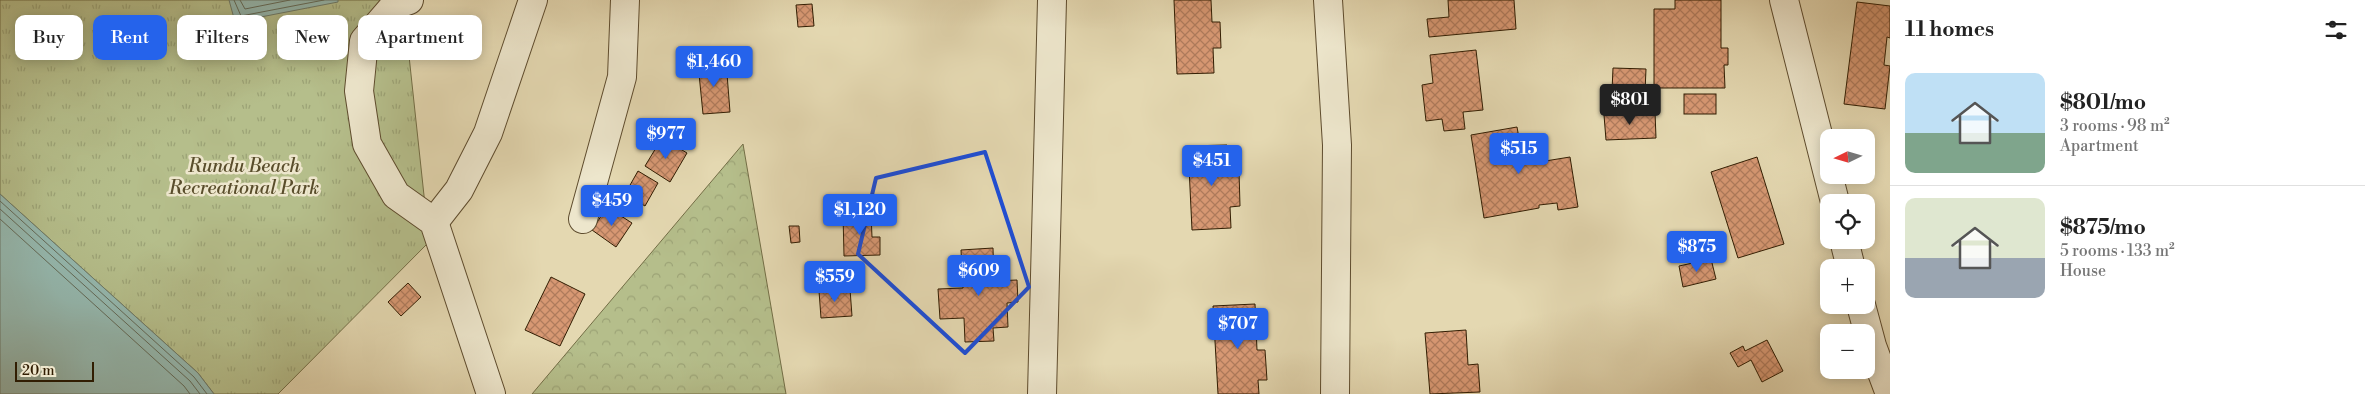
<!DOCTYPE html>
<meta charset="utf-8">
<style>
:root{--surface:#fff;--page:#f6f6f6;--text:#222;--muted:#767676;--line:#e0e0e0;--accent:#2563eb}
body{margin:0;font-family:"Libre Bodoni",serif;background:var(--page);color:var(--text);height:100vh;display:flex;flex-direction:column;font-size:19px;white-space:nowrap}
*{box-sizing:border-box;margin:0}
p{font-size:16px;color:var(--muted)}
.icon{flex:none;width:28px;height:28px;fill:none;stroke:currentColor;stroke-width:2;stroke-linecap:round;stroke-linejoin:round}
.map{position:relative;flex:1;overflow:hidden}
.side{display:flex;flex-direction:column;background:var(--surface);width:475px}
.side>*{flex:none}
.guide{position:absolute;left:15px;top:15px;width:475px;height:45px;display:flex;gap:10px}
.needle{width:32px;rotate:265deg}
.controls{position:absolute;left:1820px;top:129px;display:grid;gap:10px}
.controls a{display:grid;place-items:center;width:55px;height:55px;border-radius:10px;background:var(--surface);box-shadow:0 2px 12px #0003;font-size:25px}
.scale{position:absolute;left:15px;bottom:12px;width:79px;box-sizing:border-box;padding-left:5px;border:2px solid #311d02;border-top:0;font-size:14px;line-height:18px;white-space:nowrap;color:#311d02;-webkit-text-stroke:4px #ede6cc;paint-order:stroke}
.price{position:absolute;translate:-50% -42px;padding:0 11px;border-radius:5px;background:var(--accent);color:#fff;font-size:16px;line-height:32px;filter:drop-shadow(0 1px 2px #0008)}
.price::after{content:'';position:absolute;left:50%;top:30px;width:15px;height:11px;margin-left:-8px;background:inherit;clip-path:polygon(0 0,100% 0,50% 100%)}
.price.on{background:#222;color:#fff}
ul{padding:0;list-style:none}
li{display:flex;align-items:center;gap:15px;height:125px;padding:0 15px}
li+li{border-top:1px solid var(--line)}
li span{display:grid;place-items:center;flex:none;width:140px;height:100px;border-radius:10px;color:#555}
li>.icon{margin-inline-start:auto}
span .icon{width:60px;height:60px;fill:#fffc;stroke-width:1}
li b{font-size:21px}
h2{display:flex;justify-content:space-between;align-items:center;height:60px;padding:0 15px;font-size:21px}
.tag{padding:0 18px;border-radius:10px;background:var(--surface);box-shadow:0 2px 12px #0003;font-size:18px;line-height:45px}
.tag.on{background:var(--accent);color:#fff}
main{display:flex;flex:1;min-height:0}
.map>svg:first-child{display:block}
.forest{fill:url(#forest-crowns);stroke:#736e46}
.park{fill:url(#park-tufts);stroke:#736e46}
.water{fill:#95b9b0;stroke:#6d7b6a}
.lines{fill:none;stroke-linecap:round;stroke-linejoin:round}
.shore{stroke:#636b59;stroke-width:1}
.building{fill:url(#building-cross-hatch);stroke:#311d02}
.minor-casing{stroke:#5e4c2e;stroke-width:30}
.minor{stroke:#ede6cc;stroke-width:28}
.marked{fill:none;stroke:#1d4ed8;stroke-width:4;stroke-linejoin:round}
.labels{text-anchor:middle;stroke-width:5;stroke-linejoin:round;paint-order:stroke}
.park-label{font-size:19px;font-style:italic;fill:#594d2b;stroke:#ede6cc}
</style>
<main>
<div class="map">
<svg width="1890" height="394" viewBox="0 0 1890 394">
<defs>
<pattern id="forest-crowns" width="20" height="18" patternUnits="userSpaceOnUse" patternTransform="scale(1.25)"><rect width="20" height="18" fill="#b5be8b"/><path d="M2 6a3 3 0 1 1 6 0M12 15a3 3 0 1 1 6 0" fill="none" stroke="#9ca376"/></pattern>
<pattern id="park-tufts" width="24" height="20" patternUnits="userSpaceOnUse" patternTransform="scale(1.25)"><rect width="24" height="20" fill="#b5be8b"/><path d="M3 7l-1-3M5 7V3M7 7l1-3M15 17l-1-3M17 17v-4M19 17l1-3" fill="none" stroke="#9ca376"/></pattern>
<pattern id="building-cross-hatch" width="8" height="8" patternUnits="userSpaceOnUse" patternTransform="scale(1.25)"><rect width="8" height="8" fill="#d79873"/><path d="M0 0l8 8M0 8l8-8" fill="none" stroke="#af7b5c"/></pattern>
</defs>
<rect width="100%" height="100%" fill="#e4d8b1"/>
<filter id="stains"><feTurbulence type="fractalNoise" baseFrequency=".004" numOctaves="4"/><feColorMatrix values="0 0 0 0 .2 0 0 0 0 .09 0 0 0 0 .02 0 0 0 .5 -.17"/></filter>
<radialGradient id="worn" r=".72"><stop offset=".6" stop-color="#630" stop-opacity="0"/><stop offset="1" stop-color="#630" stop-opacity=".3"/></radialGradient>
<!-- forest -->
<polygon class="forest" points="743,144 786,394 532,394"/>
<!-- park -->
<polygon class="park" points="0,0 403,0 429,242 278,394 214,394 198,373 0,194"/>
<!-- water -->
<g class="water">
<polygon points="229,0 338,0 338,2 235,22"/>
<polygon points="0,194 198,373 214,394 0,394"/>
</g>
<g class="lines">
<!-- shore -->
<g class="shore">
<polyline points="234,0 241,16 324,0"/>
<polyline points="240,0 245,9 290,0"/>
<polyline points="0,201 194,377 207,394"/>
<polyline points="0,209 190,381 200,394"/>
<polyline points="0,219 184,386 190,394"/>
</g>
</g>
<!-- building -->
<g class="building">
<polygon points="1174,0 1211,0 1212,22 1220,22 1221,48 1213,48 1214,73 1177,74"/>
<polygon points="1448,0 1514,0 1516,29 1429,37 1427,19 1449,17"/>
<polygon points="1675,0 1721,0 1721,48 1728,48 1728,65 1724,65 1725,88 1654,88 1654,9 1675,9"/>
<polygon points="1857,2 1890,6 1890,38 1887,37 1884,65 1890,66 1885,109 1844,104"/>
<polygon points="812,4 814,26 798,27 796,5"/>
<polygon points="1476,50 1483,110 1463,112 1465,129 1444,131 1442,119 1426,121 1422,85 1433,83 1430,55"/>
<polygon points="726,61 730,112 703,114 698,64"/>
<polygon points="1613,68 1646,69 1645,92 1612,91"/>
<rect x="1684" y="94" width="32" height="20"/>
<polygon points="1655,112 1656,138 1606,140 1604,115"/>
<polygon points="1517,127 1519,138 1529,136 1533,163 1570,157 1578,207 1558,210 1557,203 1539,205 1539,208 1484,218 1471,135"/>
<polygon points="662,138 687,153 670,182 645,166"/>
<polygon points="1227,145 1228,171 1239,171 1240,206 1230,207 1231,228 1192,230 1188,146"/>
<polygon points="1757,157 1784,244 1738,258 1711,172"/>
<polygon points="638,171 658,183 645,206 625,194"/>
<polygon points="607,207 632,223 616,247 592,230"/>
<polygon points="871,213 872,237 880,237 880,255 844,256 843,214"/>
<polygon points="789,226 799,226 800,242 791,243"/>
<polygon points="993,248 994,281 1017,280 1018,302 1007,303 1008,327 993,328 994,341 965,342 964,318 940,319 938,289 963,288 961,250"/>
<polygon points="1711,259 1716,279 1683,287 1679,266"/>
<polygon points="551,277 585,294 560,346 525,330"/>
<polygon points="408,283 421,297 401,316 388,302"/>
<polygon points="850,289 852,316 821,318 819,291"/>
<polygon points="1255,304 1257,350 1265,350 1267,380 1258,380 1259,394 1218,394 1213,306"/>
<polygon points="1466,330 1468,365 1478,364 1480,392 1430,394 1425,333"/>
<polygon points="1767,340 1783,371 1762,382 1751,360 1738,367 1730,353 1743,346 1745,351"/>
</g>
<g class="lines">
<defs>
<g id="minor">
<polyline points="409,0 395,5 364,41 359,91 367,144 396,195 434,222 491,394"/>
<polyline points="1328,0 1337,145 1335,394"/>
<polyline points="1784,0 1835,202"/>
<polyline points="583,219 622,77 625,0"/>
<polyline points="434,222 459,190 488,133 533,0"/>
<polyline points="1844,240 1851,268"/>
<polyline points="1861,305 1872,346 1890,394"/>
<polyline points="1042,394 1052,0"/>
</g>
</defs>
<!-- minor casing -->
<use href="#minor" class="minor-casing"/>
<!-- minor -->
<use href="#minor" class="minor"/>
</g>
<!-- marked area -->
<path class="marked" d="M985,152L1029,287L965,353L858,254L876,178Z"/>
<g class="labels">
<!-- park labels -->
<g class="park-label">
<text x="244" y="172">Rundu Beach<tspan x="244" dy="22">Recreational Park</tspan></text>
</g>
</g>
<rect width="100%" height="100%" filter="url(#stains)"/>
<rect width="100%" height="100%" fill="url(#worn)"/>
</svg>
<div class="controls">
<a><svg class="needle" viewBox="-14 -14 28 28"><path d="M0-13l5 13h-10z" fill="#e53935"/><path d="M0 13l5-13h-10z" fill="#767676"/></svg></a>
<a><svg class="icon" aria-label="locate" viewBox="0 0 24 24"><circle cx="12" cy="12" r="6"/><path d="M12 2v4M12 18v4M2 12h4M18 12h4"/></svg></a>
<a>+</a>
<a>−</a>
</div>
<div class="scale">20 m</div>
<b class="price" style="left:714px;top:88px">$1,460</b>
<b class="price on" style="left:1630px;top:126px">$801</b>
<b class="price" style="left:666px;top:160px">$977</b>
<b class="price" style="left:1519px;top:175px">$515</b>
<b class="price" style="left:1212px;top:187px">$451</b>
<b class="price" style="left:612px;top:227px">$459</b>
<b class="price" style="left:860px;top:236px">$1,120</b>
<b class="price" style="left:1697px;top:273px">$875</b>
<b class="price" style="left:979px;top:297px">$609</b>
<b class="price" style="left:835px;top:303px">$559</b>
<b class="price" style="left:1238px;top:350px">$707</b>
<div class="guide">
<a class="tag">Buy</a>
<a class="tag on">Rent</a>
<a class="tag">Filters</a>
<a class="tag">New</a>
<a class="tag">Apartment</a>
</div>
</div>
<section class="side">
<h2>11 homes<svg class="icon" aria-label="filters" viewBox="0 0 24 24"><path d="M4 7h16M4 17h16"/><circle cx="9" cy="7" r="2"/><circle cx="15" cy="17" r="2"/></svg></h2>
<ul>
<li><span style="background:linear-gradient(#bfe0f5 60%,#7fa58c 0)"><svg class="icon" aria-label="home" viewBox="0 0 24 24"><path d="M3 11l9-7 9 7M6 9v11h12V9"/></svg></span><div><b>$801/mo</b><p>3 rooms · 98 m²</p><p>Apartment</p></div></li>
<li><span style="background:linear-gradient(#dfe7d0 60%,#9aa5b1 0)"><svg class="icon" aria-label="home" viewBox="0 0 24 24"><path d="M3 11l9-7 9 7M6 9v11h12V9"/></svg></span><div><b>$875/mo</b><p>5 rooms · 133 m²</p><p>House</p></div></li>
</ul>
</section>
</main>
